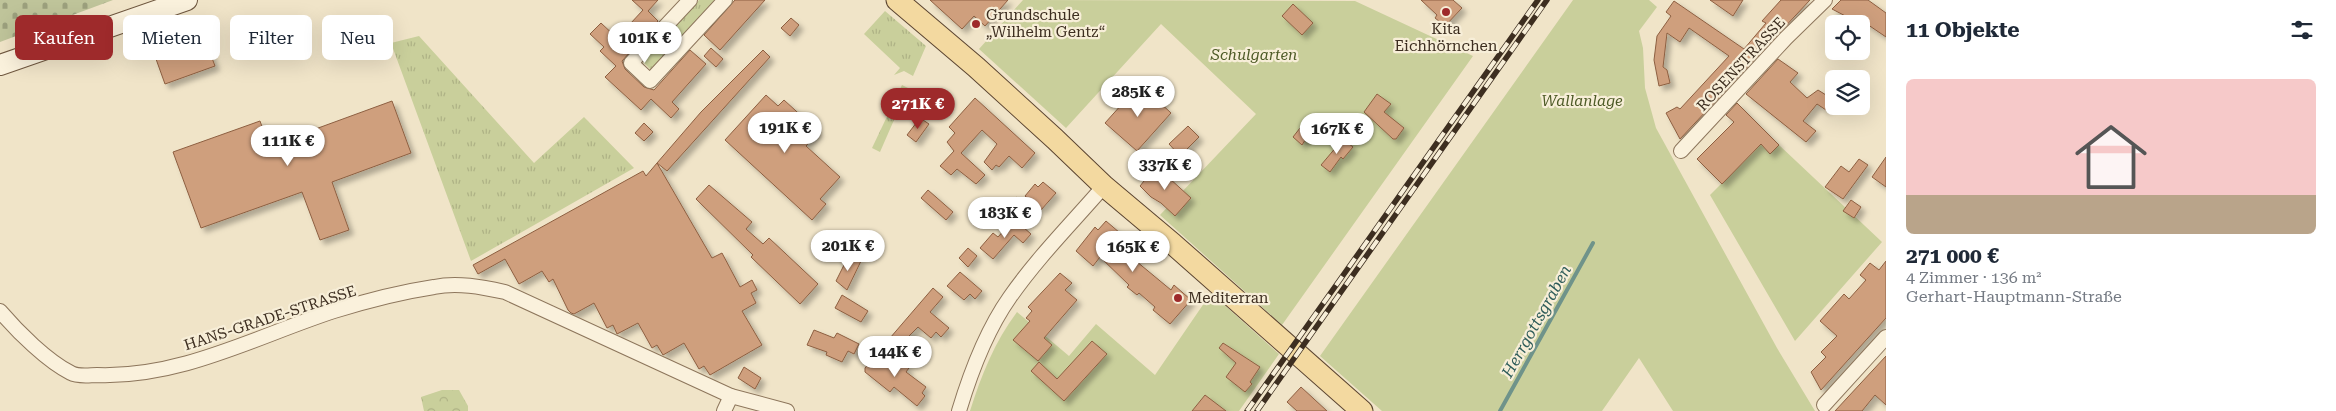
<!DOCTYPE html>
<html lang="de">
<meta charset="utf-8">
<style>
:root{--surface:#fff;--page:#f6f6f7;--text:#1f2937;--muted:#747a83;--accent:#9e2a2b}
body{margin:0;font-family:"Roboto Serif",serif;background:var(--page);color:var(--text);height:100vh;display:flex;flex-direction:column;font-size:19px;white-space:nowrap}
*{box-sizing:border-box;margin:0}
p{font-size:16px;color:var(--muted)}
.icon{flex:none;width:28px;height:28px;fill:none;stroke:currentColor;stroke-width:2;stroke-linecap:round;stroke-linejoin:round}
.map{position:relative;flex:1;overflow:hidden}
.drawer{display:flex;flex-direction:column;background:var(--surface);width:450px}
.drawer>*{flex:none}
.guide{position:absolute;left:15px;top:15px;width:475px;height:45px;display:flex;gap:10px}
.tools{position:absolute;left:1825px;top:15px;display:grid;gap:10px}
.tools a{display:grid;place-items:center;width:45px;height:45px;border-radius:8px;background:var(--surface);box-shadow:0 5px 20px #0002;font-size:25px}
.price{position:absolute;translate:-50% -42px;padding:0 11px;border-radius:18px;background:#fff;color:#222;font-size:16px;line-height:32px;filter:drop-shadow(0 1px 2px #0008)}
.price::after{content:'';position:absolute;left:50%;top:30px;width:15px;height:11px;margin-left:-8px;background:inherit;clip-path:polygon(0 0,100% 0,50% 100%)}
.price.active{background:var(--accent);color:#fff}
ul{padding:0;list-style:none}
li{display:grid;align-content:center;gap:10px;height:265px;padding:0 20px}
li span{display:grid;place-items:center;height:155px;border-radius:8px;color:#555}
li>.icon{margin-inline-start:auto}
span .icon{width:90px;height:90px;fill:#fffc;stroke-width:1}
li b{font-size:21px}
h2{display:flex;justify-content:space-between;align-items:center;height:60px;padding:0 20px;font-size:21px}
.tag{padding:0 18px;border-radius:8px;background:var(--surface);box-shadow:0 5px 20px #0002;font-size:18px;line-height:45px}
.tag.active{background:var(--accent);color:#fff}
main{display:flex;flex:1;min-height:0}
.map>svg:first-child{display:block}
.grass{fill:url(#grass-tufts)}
.forest{fill:url(#forest-crowns)}
.cemetery{fill:url(#cemetery-stones)}
.green{fill:#c9cf9b}
.lines{fill:none;stroke-linecap:round;stroke-linejoin:round}
.stream{stroke:#6f938a;stroke-width:4}
.building{fill:#cf9f7d;stroke:#8d5f41;filter:url(#shadow)}
.minor-casing{stroke:#8d765c;stroke-width:16}
.secondary-casing{stroke:#6f573f;stroke-width:22}
.primary-casing{stroke:#5b4430;stroke-width:23}
.minor{stroke:#faf1dc;stroke-width:14}
.secondary{stroke:#faf1dc;stroke-width:20}
.primary{stroke:#f3d9a0;stroke-width:21}
.rail-casing{stroke:#3d2e20;stroke-width:5.5}
.rail{stroke:#f7eed8;stroke-width:4;stroke-dasharray:11;stroke-linecap:butt}
.poi-dot{fill:#9e2a2b;stroke:#f7eed8;stroke-width:2}
.labels{text-anchor:middle;stroke-width:4.5;stroke-linejoin:round;paint-order:stroke}
.poi-label{font-size:15px;fill:#3d2e20;stroke:#f7eed8;text-anchor:start}
.park-label{font-size:15px;font-style:italic;fill:#4d5a26;stroke:#f7eed8}
.street-label{font-size:15px;fill:#3d2e20;stroke:#f7eed8}
.water-label{font-size:16px;font-style:italic;fill:#2f5d5a;stroke:#f7eed8}
</style>
<main>
<div class="map">
<svg width="1886" height="411" viewBox="0 0 1886 411">
<defs>
<pattern id="grass-tufts" width="24" height="20" patternUnits="userSpaceOnUse" patternTransform="scale(1.25)"><rect width="24" height="20" fill="#c9cf9b"/><path d="M3 7l-1-3M5 7V3M7 7l1-3M15 17l-1-3M17 17v-4M19 17l1-3" fill="none" stroke="#aeb285"/></pattern>
<pattern id="forest-crowns" width="20" height="18" patternUnits="userSpaceOnUse" patternTransform="scale(1.25)"><rect width="20" height="18" fill="#c9cf9b"/><path d="M2 6a3 3 0 1 1 6 0M12 15a3 3 0 1 1 6 0" fill="none" stroke="#aeb285"/></pattern>
<pattern id="cemetery-stones" width="16" height="16" patternUnits="userSpaceOnUse" patternTransform="scale(1.25)"><rect width="16" height="16" fill="#bfc49a"/><path d="M2 7V4a2 2 0 0 1 4 0v3zM10 15v-3a2 2 0 0 1 4 0v3z" fill="#9ca07d"/></pattern>
<filter id="shadow"><feDropShadow dx="4.5" dy="4.5" stdDeviation="2.5" flood-color="#0004"/></filter>
</defs>
<rect width="100%" height="100%" fill="#f0e4c8"/>
<!-- grass -->
<g class="grass">
<polygon points="699,0 716,0 651,70 642,61"/>
<polygon points="885,11 926,46 913,76 904,71 894,75 900,68 864,34"/>
<polygon points="419,36 534,163 584,117 634,168 471,261 391,43"/>
<polygon points="902,85 908,88 880,152 872,148"/>
</g>
<!-- forest -->
<polygon class="forest" points="442,390 459,390 468,406 468,411 424,411 421,397"/>
<!-- cemetery -->
<polygon class="cemetery" points="0,0 113,0 0,42"/>
<!-- green -->
<g class="green">
<polygon points="1023,0 1355,1 1473,56 1282,325 1160,215 1256,114 1161,24 1066,128 979,49"/>
<polygon points="1573,0 1649,0 1657,7 1639,31 1643,48 1645,88 1656,128 1777,348 1815,411 1673,411 1639,358 1602,411 1382,411 1320,356"/>
<polygon points="1761,144 1770,153 1779,145 1882,242 1795,341 1710,195"/>
<path d="M1211,293L1279,354L1239,411H970C981,376 995,341 1017,312L1069,356L1096,324L1155,375Z"/>
</g>
<g class="lines">
<!-- stream -->
<polyline class="stream" points="1500,411 1593,243"/>
</g>
<!-- building -->
<g class="building">
<polygon points="632,0 658,0 648,11 658,21 622,61 625,69 644,87 654,90 690,50 706,64 672,102 679,109 671,118 651,99 641,110 605,77 616,66 600,51 604,47 590,34 601,23 617,38 643,10"/>
<polygon points="735,0 765,0 720,50 704,35"/>
<polygon points="930,0 1008,0 985,26 974,16 962,29"/>
<polygon points="1421,0 1453,0 1462,8 1445,26 1435,18 1437,15"/>
<polygon points="1710,0 1743,0 1733,16"/>
<polygon points="1781,0 1810,0 1680,139 1666,113 1677,107 1680,109 1729,56 1689,28 1680,42 1667,33 1663,67 1667,70 1670,83 1659,86 1654,60 1657,36 1671,16 1666,12 1674,1 1744,49 1766,23 1762,21"/>
<polygon points="1841,0 1868,0 1886,13 1886,37 1858,18 1855,21 1832,9"/>
<polygon points="1293,4 1313,23 1302,35 1282,16"/>
<polygon points="791,18 799,25 790,36 781,28"/>
<polygon points="206,42 215,66 165,84 156,59"/>
<polygon points="711,48 723,59 716,67 704,56"/>
<polygon points="763,50 770,57 667,171 657,163 701,112"/>
<polygon points="1778,59 1798,73 1790,82 1807,98 1818,90 1834,100 1826,110 1817,104 1803,121 1816,131 1806,142 1746,94"/>
<polygon points="1140,84 1171,113 1137,151 1105,123"/>
<polygon points="1377,94 1391,104 1384,112 1404,128 1396,139 1393,139 1364,112"/>
<polygon points="766,95 778,106 784,100 819,132 806,146 840,177 820,199 826,204 812,220 725,140"/>
<polygon points="975,98 1035,153 1022,168 1009,156 999,167 996,165 992,170 984,162 997,144 982,130 961,153 985,175 976,184 957,169 951,175 940,166 954,151 947,142 955,133 949,127"/>
<polygon points="392,101 411,153 332,182 349,230 320,240 302,192 201,228 173,152 260,121 269,146"/>
<polygon points="1737,103 1779,145 1770,154 1761,144 1722,184 1697,159 1734,122 1726,115"/>
<polygon points="920,118 929,124 916,142 907,135"/>
<polygon points="644,123 653,132 644,141 635,133"/>
<polygon points="1188,126 1199,137 1180,156 1169,144"/>
<polygon points="1300,128 1309,134 1302,145 1293,137"/>
<polygon points="1343,139 1353,147 1343,159 1341,157 1330,172 1321,165"/>
<polygon points="1886,157 1886,187 1872,177"/>
<polygon points="1859,159 1868,165 1843,199 1825,187 1841,166 1849,172"/>
<polygon points="657,163 712,258 722,253 740,287 752,280 757,290 751,293 756,303 742,311 762,345 710,375 704,366 699,369 684,343 663,355 657,345 652,348 638,323 617,334 613,325 607,328 594,303 574,314 571,313 568,310 553,279 549,282 542,271 519,284 505,259 478,274 473,265 643,171 646,176"/>
<polygon points="1157,167 1191,198 1175,216 1161,203 1151,197 1140,186 1144,181 1142,179 1150,170 1152,172"/>
<polygon points="1043,182 1056,193 1041,210 1025,196 1035,184 1038,187"/>
<polygon points="709,185 752,222 746,229 763,244 769,238 818,284 800,304 751,257 753,255 696,199"/>
<polygon points="928,190 953,212 946,220 921,198"/>
<polygon points="1016,197 1026,205 1014,218 1005,210"/>
<polygon points="1851,200 1861,207 1854,218 1843,211"/>
<polygon points="1014,219 1031,234 1023,243 1014,235 993,259 980,248 993,233 998,237"/>
<polygon points="1106,221 1120,233 1113,242 1171,290 1174,285 1191,300 1170,324 1153,310 1155,307 1139,293 1137,295 1127,287 1129,285 1100,257 1093,266 1076,251 1095,227 1098,230"/>
<polygon points="968,248 977,256 968,267 959,258"/>
<polygon points="849,255 861,261 847,290 836,281"/>
<polygon points="1886,261 1886,318 1821,390 1811,372 1826,357 1821,352 1837,336 1820,321 1844,294 1849,299 1866,280 1860,275 1870,263 1879,270"/>
<polygon points="960,272 982,291 975,299 970,294 964,300 947,286"/>
<polygon points="1060,273 1072,283 1065,290 1077,300 1044,338 1052,345 1038,361 1013,340 1030,321 1026,318 1032,311 1028,307"/>
<polygon points="933,288 943,297 930,312 949,328 941,337 936,332 931,338 918,327 901,344 890,338"/>
<polygon points="842,295 868,311 861,322 835,308"/>
<polygon points="814,330 834,338 837,333 859,344 854,354 848,351 842,362 826,355 827,352 807,345"/>
<polygon points="1092,341 1107,354 1064,401 1031,371 1039,362 1057,379"/>
<polygon points="1223,343 1260,367 1250,382 1252,384 1245,392 1226,377 1236,363 1219,348"/>
<polygon points="878,352 909,368 906,372 926,387 922,393 925,396 917,406 894,387 890,392 865,372 865,368"/>
<polygon points="1886,356 1886,405 1875,395 1862,411 1835,411"/>
<polygon points="744,367 761,378 755,389 738,378"/>
<polygon points="1301,387 1327,411 1297,411 1287,402"/>
<polygon points="1205,395 1226,411 1192,411"/>
</g>
<g class="lines">
<defs>
<g id="minor">
<polyline points="690,0 631,63 650,81 725,0"/>
<polyline points="1681,151 1786,38 1825,0"/>
<path d="M0,311C18,332 47,361 71,373C78,377 90,375 97,375C181,378 257,336 334,311C366,301 401,292 434,287C457,282 482,287 505,292L731,396L787,411"/>
<polyline points="1824,405 1886,337"/>
<polyline points="724,411 731,396"/>
<path d="M959,411C971,371 986,331 1010,297C1038,257 1072,223 1104,186"/>
</g>
<polyline id="secondary" points="0,65 187,0"/>
<polyline id="primary" points="897,0 976,67 1055,139 1104,186 1173,244 1362,411"/>
</defs>
<!-- minor casing -->
<use href="#minor" class="minor-casing"/>
<!-- secondary casing -->
<use href="#secondary" class="secondary-casing"/>
<!-- primary casing -->
<use href="#primary" class="primary-casing"/>
<!-- minor -->
<use href="#minor" class="minor"/>
<!-- secondary -->
<use href="#secondary" class="secondary"/>
<!-- primary -->
<use href="#primary" class="primary"/>
<defs>
<g id="rail">
<polyline points="1247,411 1538,0"/>
<polyline points="1257,411 1547,0"/>
</g>
</defs>
<!-- rail casing -->
<use href="#rail" class="rail-casing"/>
<!-- rail -->
<use href="#rail" class="rail"/>
</g>
<!-- markers -->
<g class="poi-dot">
<circle cx="1446" cy="12" r="5"/>
<circle cx="976" cy="24" r="5"/>
<circle cx="1178" cy="298" r="5"/>
</g>
<g class="labels">
<!-- poi labels -->
<g class="poi-label">
<text x="986" y="20">Grundschule<tspan x="986" dy="17">„Wilhelm Gentz“</tspan></text>
<text x="1446" y="34" text-anchor="middle">Kita<tspan x="1446" dy="17">Eichhörnchen</tspan></text>
<text x="1188" y="303">Mediterran</text>
</g>
<!-- park labels -->
<g class="park-label">
<text x="1254" y="60">Schulgarten</text>
<text x="1582" y="106">Wallanlage</text>
</g>
<!-- street labels -->
<g class="street-label">
<text transform="translate(1741 64) rotate(-47)" y="5">ROSENSTRASSE</text>
<text transform="translate(270 318) rotate(-18)" y="5">HANS-GRADE-STRASSE</text>
</g>
<!-- water labels -->
<g class="water-label">
<text transform="translate(1536 321) rotate(-61)" y="6">Herrgottsgraben</text>
</g>
</g>
</svg>
<div class="tools">
<a><svg class="icon" aria-label="locate" viewBox="0 0 24 24"><circle cx="12" cy="12" r="6"/><path d="M12 2v4M12 18v4M2 12h4M18 12h4"/></svg></a>
<a><svg class="icon" aria-label="layers" viewBox="0 0 24 24"><path d="M12 4l9 5-9 5-9-5zM3 14l9 5 9-5"/></svg></a>
</div>
<b class="price" style="left:645px;top:64px">101K €</b>
<b class="price" style="left:1138px;top:118px">285K €</b>
<b class="price active" style="left:918px;top:130px">271K €</b>
<b class="price" style="left:785px;top:154px">191K €</b>
<b class="price" style="left:1337px;top:155px">167K €</b>
<b class="price" style="left:288px;top:167px">111K €</b>
<b class="price" style="left:1165px;top:191px">337K €</b>
<b class="price" style="left:1005px;top:239px">183K €</b>
<b class="price" style="left:848px;top:272px">201K €</b>
<b class="price" style="left:1133px;top:273px">165K €</b>
<b class="price" style="left:895px;top:378px">144K €</b>
<div class="guide">
<a class="tag active">Kaufen</a>
<a class="tag">Mieten</a>
<a class="tag">Filter</a>
<a class="tag">Neu</a>
</div>
</div>
<section class="drawer">
<h2>11 Objekte<svg class="icon" aria-label="filters" viewBox="0 0 24 24"><path d="M4 7h16M4 17h16"/><circle cx="9" cy="7" r="2"/><circle cx="15" cy="17" r="2"/></svg></h2>
<ul>
<li><span style="background:linear-gradient(#f6c9c9 75%,#b9a48a 0)"><svg class="icon" aria-label="home" viewBox="0 0 24 24"><path d="M3 11l9-7 9 7M6 9v11h12V9"/></svg></span><div><b>271 000 €</b><p>4 Zimmer · 136 m²</p><p>Gerhart-Hauptmann-Straße</p></div></li>
</ul>
</section>
</main>
